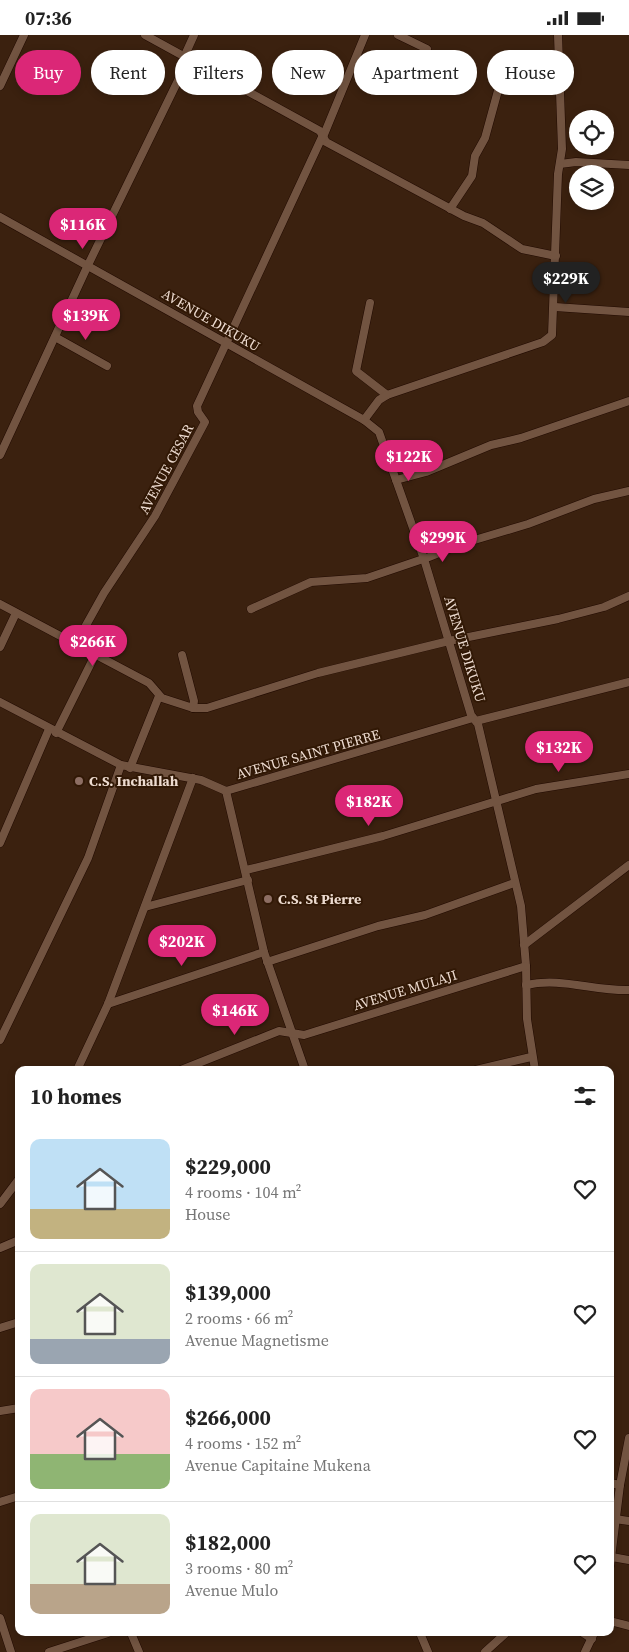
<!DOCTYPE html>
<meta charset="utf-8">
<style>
:root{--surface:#fff;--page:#f2f2f2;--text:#222;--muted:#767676;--line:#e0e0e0;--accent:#db2777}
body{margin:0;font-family:"Source Serif 4",serif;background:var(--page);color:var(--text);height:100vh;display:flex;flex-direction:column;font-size:19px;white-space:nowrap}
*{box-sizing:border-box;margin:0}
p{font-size:16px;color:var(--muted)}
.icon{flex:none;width:28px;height:28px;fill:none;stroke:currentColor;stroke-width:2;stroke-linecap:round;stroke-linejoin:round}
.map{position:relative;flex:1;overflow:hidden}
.panel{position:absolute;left:15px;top:1031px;width:599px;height:570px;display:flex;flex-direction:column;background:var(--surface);border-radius:10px;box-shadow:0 2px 8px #0003}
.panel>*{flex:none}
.hud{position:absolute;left:15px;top:15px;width:600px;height:45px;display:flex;gap:10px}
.fabs{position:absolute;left:569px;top:75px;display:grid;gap:10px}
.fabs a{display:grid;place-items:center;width:45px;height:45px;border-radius:50%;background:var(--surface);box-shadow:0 2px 8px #0003;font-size:25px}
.price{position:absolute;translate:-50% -42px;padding:0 11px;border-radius:18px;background:var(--accent);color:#fff;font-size:16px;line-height:32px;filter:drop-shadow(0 1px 2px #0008)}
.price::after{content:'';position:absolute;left:50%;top:30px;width:15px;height:11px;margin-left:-8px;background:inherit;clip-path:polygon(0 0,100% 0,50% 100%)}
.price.selected{background:#222;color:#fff}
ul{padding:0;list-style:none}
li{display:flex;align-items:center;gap:15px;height:125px;padding:0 15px}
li+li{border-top:1px solid var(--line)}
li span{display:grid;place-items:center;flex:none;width:140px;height:100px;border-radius:10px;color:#555}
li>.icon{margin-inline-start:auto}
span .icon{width:60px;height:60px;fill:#fffc;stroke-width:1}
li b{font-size:21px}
h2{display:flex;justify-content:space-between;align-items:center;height:60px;padding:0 15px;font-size:21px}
.chip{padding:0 18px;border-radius:22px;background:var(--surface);box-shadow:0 2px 8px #0003;font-size:18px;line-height:45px}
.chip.selected{background:var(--accent);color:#fff}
.status{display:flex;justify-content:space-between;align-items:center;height:35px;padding:0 25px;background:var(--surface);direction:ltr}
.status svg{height:14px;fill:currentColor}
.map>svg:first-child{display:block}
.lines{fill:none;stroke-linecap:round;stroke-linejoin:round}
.minor-casing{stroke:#210a00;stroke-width:9}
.minor{stroke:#725441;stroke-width:8}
.education-dot{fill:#8d6e63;stroke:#311805;stroke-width:2}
.labels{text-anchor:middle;stroke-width:4;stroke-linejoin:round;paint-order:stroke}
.street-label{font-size:14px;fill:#eddbd0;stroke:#311805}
.poi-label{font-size:14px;font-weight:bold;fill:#eddbd0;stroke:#311805;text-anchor:start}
</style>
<div class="status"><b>07:36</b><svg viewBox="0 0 49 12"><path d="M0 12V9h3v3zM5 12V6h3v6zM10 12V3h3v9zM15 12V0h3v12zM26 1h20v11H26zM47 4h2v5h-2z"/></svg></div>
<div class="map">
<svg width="629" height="1617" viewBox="0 0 629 1617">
<rect width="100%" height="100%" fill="#3b210f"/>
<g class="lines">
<defs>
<g id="minor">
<polyline points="145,0 320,96 326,107 464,181 483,188 522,214 556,221"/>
<polyline points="398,0 427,14"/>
<polyline points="185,20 194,0"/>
<polyline points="0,51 24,0"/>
<polyline points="323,102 365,0"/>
<polyline points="560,129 576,127 629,130"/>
<polyline points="450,174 472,141 475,121 485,103 505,30"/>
<polyline points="0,182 364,385 379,397 424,524 471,680 478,689 521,871 526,931 527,984 535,1035"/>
<polyline points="370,268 356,336 387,360"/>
<polyline points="555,272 629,277"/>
<polyline points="55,302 107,331"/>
<polyline points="364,385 379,365 387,360 543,307 552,300 558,139 562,114 558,0"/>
<polyline points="0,420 88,230 189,23"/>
<polyline points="396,445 426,437 491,410 521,403 629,366"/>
<polyline points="0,569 149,648 162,663 193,673 207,673 318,638 449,606 558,584 604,572 629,561"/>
<polyline points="251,574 311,547 367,543 429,522 461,509 528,489 594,464 629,456"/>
<polyline points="75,610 104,558 155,481 205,387 198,377 197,371 323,100"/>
<polyline points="0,612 16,578"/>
<polyline points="182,620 194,666 193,673"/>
<polyline points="0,667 121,730 201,745 226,756"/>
<polyline points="476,686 629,647"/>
<polyline points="56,698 95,620"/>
<polyline points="130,733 159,661"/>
<polyline points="226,756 264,917 305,1035"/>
<polyline points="226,756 473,683"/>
<polyline points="0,808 49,694"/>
<polyline points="246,835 383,801 536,754 629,739"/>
<polyline points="145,872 248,845"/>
<polyline points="524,910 629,830"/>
<polyline points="267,927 378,891 425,880 514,848"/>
<path d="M526,950C561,942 593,956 629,955"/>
<polyline points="108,969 264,917"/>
<polyline points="0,1005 88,823 121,730"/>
<polyline points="77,1035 108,969 193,743"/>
<polyline points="181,1035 279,996 304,1000 526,931"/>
<polyline points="476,1035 531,1022"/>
<polyline points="0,1169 19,1144"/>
<polyline points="0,1213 19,1205"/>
<polyline points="0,1293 19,1287"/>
<polyline points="0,1376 19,1373"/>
<polyline points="610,1448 620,1450"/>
<polyline points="0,1467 19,1461"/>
<polyline points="615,1484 629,1486"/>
<polyline points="612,1522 629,1525"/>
<polyline points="610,1531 620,1450 629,1403"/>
<polyline points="0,1583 11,1617"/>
<polyline points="610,1586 629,1591"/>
<polyline points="131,1598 139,1617"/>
<polyline points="420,1598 428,1617"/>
<polyline points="583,1598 592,1604"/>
<polyline points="49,1617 108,1598"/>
<polyline points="485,1617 506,1598"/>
<polyline points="585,1617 594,1598"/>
</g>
</defs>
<!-- minor casing -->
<use href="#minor" class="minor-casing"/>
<!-- minor -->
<use href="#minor" class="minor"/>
</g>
<!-- markers -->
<g class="education-dot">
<circle cx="79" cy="746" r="5"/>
<circle cx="268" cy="864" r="5"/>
</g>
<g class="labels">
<!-- street labels -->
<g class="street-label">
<text transform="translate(211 285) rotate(30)" y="5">AVENUE DIKUKU</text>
<text transform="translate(166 434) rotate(-62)" y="5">AVENUE CESAR</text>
<text transform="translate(465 614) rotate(73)" y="5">AVENUE DIKUKU</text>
<text transform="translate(308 719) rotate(-16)" y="5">AVENUE SAINT PIERRE</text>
<text transform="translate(405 955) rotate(-17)" y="5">AVENUE MULAJI</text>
</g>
<!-- poi labels -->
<g class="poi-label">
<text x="89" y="751">C.S. Inchallah</text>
<text x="278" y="869">C.S. St Pierre</text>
</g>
</g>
</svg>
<div class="fabs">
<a><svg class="icon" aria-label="locate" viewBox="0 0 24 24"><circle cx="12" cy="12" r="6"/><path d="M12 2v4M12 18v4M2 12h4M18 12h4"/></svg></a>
<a><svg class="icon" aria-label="layers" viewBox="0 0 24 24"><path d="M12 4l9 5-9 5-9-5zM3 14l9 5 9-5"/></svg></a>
</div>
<b class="price" style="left:83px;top:215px">$116K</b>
<b class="price selected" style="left:566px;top:269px">$229K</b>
<b class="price" style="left:86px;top:306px">$139K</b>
<b class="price" style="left:409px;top:447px">$122K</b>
<b class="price" style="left:443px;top:528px">$299K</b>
<b class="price" style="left:93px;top:632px">$266K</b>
<b class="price" style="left:559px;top:738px">$132K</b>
<b class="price" style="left:369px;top:792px">$182K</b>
<b class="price" style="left:182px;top:932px">$202K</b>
<b class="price" style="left:235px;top:1001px">$146K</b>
<div class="hud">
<a class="chip selected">Buy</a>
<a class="chip">Rent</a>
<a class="chip">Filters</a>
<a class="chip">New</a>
<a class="chip">Apartment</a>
<a class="chip">House</a>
</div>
<section class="panel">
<h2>10 homes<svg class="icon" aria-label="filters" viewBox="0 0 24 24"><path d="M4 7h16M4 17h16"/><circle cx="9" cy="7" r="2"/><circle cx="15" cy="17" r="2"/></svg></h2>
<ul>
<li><span style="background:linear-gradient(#bfe0f5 70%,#c2b280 0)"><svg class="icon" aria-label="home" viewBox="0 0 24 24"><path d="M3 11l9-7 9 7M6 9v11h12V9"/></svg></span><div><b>$229,000</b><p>4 rooms · 104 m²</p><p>House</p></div><svg class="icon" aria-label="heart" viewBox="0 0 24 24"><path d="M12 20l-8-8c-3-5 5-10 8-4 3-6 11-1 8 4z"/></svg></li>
<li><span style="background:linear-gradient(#dfe7d0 75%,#9aa5b1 0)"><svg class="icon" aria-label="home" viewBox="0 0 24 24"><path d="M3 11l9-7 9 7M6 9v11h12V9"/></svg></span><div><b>$139,000</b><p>2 rooms · 66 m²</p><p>Avenue Magnetisme</p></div><svg class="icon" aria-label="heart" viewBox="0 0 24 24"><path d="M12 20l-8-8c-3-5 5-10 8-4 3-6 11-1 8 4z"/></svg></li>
<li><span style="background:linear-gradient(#f6c9c9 65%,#8fb573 0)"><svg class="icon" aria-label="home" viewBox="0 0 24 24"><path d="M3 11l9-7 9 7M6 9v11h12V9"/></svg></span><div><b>$266,000</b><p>4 rooms · 152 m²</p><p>Avenue Capitaine Mukena</p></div><svg class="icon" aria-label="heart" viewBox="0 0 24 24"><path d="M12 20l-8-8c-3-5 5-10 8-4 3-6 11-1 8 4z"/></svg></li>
<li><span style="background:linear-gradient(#dfe7d0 70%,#b9a48a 0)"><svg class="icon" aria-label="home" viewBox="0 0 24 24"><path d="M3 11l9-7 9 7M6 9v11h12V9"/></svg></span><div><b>$182,000</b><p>3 rooms · 80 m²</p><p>Avenue Mulo</p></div><svg class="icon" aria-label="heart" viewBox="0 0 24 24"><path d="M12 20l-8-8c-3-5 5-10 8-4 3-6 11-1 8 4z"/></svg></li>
</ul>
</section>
</div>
